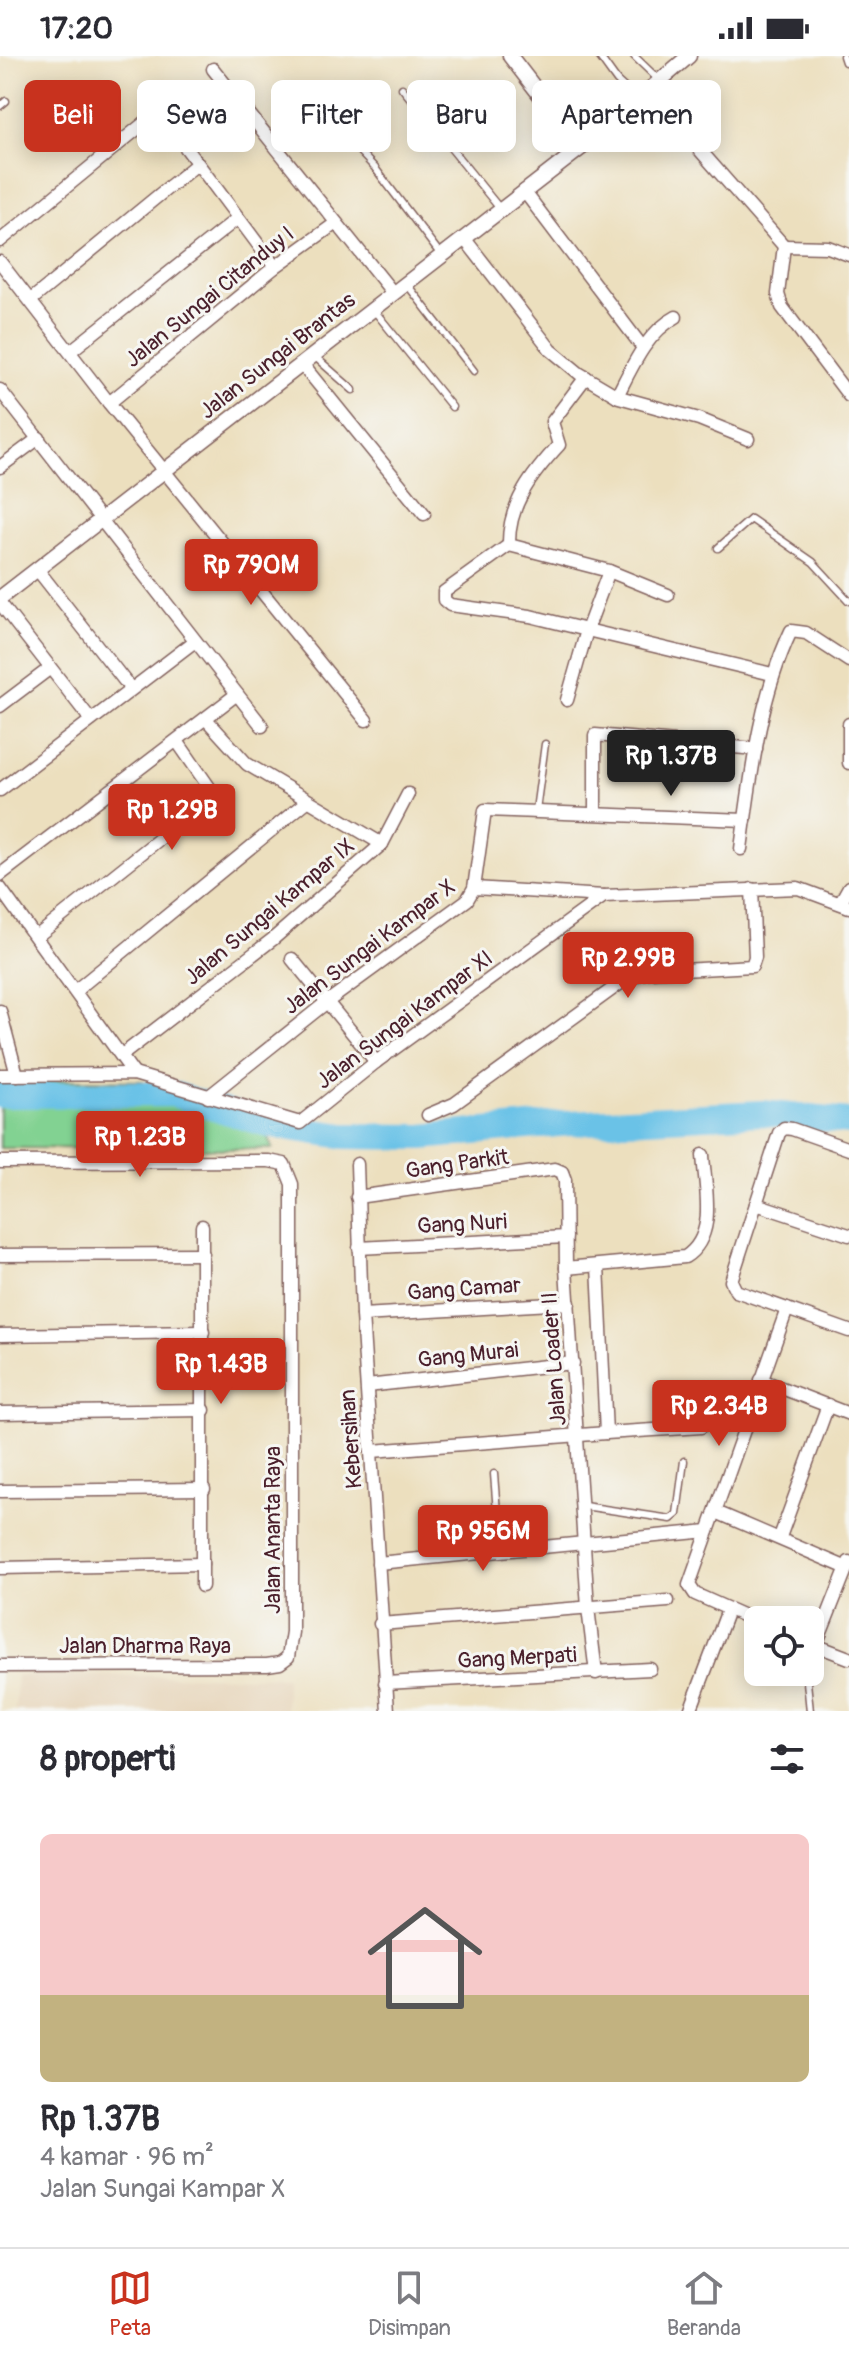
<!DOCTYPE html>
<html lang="id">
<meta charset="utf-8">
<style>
:root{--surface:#fff;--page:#f2f2f3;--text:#2b2b33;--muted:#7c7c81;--line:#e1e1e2;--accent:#c8321e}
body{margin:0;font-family:Pangolin,sans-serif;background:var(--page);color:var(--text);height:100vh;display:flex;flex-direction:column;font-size:30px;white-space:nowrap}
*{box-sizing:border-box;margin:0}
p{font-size:26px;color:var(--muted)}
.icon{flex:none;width:44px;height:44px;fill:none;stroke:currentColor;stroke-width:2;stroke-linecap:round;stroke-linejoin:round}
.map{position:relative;height:1655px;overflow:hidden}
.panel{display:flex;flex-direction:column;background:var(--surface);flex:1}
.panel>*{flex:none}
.guide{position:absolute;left:24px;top:24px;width:802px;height:72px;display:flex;gap:16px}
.tools{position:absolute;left:744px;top:1550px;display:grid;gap:16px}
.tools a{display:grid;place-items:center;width:80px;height:80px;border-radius:12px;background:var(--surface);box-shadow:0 4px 20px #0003;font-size:40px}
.price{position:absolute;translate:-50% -68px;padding:0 18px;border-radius:8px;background:var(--accent);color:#fff;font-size:26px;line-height:52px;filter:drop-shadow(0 2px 4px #0008)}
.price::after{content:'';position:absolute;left:50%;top:48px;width:24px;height:18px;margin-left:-12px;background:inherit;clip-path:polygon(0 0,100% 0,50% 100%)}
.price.current{background:#222;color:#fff}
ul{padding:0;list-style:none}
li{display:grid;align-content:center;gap:16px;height:424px;padding:0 40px}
li span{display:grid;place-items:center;height:248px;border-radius:12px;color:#555}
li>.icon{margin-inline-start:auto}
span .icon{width:144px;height:144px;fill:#fffc;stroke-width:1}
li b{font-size:34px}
h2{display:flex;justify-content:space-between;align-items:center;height:96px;padding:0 40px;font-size:34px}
.pill{padding:0 28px;border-radius:12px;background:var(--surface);box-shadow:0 4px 20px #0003;font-size:28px;line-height:72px}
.pill.current{background:var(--accent);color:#fff}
.status{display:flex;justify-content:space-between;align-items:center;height:56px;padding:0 40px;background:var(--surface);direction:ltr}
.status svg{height:22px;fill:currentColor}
.tabs{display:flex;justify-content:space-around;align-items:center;height:112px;border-top:2px solid var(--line);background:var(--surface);font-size:22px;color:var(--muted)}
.tabs a{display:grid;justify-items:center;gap:4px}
.tabs .current{color:var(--accent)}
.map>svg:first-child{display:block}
.built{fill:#e5d1b4}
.green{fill:#82d292;stroke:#66785e;stroke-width:2}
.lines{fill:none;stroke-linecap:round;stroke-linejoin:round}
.river{stroke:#6ac2e7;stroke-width:26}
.service-casing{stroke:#83625e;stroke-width:9}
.minor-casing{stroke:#83625e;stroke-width:15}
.tertiary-casing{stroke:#83625e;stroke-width:17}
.service{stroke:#fff;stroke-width:6}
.minor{stroke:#fff;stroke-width:12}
.tertiary{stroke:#fff;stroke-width:14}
.labels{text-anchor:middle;stroke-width:6;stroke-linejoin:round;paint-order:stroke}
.street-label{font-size:22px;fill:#4a1f2b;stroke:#f6f6f2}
</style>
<div class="status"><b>17:20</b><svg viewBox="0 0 49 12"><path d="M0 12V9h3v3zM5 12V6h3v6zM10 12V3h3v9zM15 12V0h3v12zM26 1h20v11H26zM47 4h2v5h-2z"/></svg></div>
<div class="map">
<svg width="849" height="1655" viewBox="0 0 849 1655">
<rect width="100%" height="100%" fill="#f6f6f2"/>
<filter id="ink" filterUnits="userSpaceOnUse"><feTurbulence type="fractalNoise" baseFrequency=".0125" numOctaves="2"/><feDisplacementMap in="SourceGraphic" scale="16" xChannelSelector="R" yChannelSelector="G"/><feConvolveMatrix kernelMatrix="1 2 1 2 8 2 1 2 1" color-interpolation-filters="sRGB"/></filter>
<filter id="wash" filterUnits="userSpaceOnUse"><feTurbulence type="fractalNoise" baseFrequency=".006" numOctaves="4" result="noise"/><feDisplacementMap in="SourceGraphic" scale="32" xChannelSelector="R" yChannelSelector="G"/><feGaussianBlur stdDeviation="1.8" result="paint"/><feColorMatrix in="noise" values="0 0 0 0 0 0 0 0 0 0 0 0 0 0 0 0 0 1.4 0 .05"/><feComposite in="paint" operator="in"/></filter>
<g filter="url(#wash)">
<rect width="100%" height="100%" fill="#ecdfbe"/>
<!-- built -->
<polygon class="built" points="17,1619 286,1621 286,1655 15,1655"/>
<!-- green -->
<polygon class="green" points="0,1023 142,1025 262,1065 273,1093 0,1092"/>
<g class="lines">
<!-- river -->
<polyline class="river" points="0,1039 173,1038 270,1069 344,1080 422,1081 570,1067 762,1057 849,1066"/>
</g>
</g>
<g filter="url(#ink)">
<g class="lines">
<defs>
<g id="service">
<polyline points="599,0 617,25 638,44"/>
<polyline points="634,0 660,25"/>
<polyline points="843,0 845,6"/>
<polyline points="402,32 501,154"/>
<polyline points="307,40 375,112 441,199"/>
<polyline points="0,50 6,45"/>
<polyline points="406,227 474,315"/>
<polyline points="373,253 452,351"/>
<polyline points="313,299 353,334"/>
<polyline points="718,492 751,463 813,506 849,545"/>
<polyline points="536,754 545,688"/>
<polyline points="494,1418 500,1494"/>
<polyline points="584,1450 671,1463 677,1458 684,1405"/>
<polyline points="810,1655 807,1626 816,1589"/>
</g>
<g id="minor">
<polyline points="213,13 393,237"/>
<polyline points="648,35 784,190 778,238 782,251 849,340"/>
<polyline points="524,135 640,288"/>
<polyline points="464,182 551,294 580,318 619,341 699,363 748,383"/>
<polyline points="0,185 148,64 166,65 275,211"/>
<polyline points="784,190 828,191 849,199"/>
<polyline points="0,206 109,347 366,664"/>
<polyline points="31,244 197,108"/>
<polyline points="72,294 238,162"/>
<polyline points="302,308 424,458"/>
<polyline points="0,334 262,670"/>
<path d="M617,340C632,311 646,277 676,261"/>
<polyline points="109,347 275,211 336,167"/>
<polyline points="0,411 39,382"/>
<polyline points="509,489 444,536 444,544 450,549 530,560 587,574 567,644"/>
<path d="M509,489C508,448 533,417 559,389L552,366L586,321"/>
<polyline points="509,489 609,515 668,539"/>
<polyline points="37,513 131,633"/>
<polyline points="609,515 587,574 772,618"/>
<polyline points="0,547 91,664"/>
<polyline points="0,650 49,613"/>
<polyline points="206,663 247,708 382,788"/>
<polyline points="849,668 849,707"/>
<polyline points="0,734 195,585"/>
<polyline points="595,757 595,679 756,693"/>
<path d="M741,793C751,719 759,643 791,575L806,577L849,605"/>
<polyline points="0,819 237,638"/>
<polyline points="0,832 134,1018"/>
<polyline points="474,832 604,840"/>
<polyline points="840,847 849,831"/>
<polyline points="36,881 211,742 211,734 177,685"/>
<polyline points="292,903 376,1006"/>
<polyline points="75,935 306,746"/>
<polyline points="0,955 17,1019"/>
<polyline points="122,999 273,883 382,788 408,738"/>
<polyline points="0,1019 134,1018 300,1067 376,1006 604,840 798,832 849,851"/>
<polyline points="208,1041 327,946 467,844 474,832 485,754 745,764"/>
<polyline points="428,1059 454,1048 629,921 649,916 752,910 755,901 752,833"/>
<polyline points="849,1093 792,1073 784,1072 779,1077 731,1225 736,1235 849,1275"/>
<polyline points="0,1106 269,1105 284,1108 292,1128 292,1576 288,1601 280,1607 267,1609 0,1610"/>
<polyline points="357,1108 362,1259 388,1655"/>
<polyline points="357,1141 555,1113 562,1116 565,1124 566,1212 588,1552 596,1617"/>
<polyline points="756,1148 849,1179"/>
<polyline points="202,1170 202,1530"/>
<polyline points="359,1192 566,1181"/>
<polyline points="0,1199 203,1198"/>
<polyline points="598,1210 606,1377 701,1371"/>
<path d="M566,1212L685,1201C718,1180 705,1133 703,1099"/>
<polyline points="362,1259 569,1247"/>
<polyline points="0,1279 203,1276"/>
<polyline points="761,1324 849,1358"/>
<polyline points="367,1330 573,1307"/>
<polyline points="0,1357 204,1354"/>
<polyline points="372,1395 606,1377"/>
<polyline points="0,1435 204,1433"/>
<polyline points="716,1456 847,1512"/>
<polyline points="780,1481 828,1349"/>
<polyline points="378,1507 708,1475"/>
<polyline points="0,1512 202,1508"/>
<polyline points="758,1566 695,1538 689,1529 787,1253"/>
<polyline points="380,1568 668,1545"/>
<polyline points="810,1587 849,1602"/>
<polyline points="816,1589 849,1506"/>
<polyline points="385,1627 650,1613"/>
<polyline points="690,1655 728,1554"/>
</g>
<g id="tertiary">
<polyline points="510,0 581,92"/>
<polyline points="0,542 581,92 689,0"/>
</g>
</defs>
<!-- service casing -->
<use href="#service" class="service-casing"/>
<!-- minor casing -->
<use href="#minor" class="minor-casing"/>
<!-- tertiary casing -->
<use href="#tertiary" class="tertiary-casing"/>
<!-- service -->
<use href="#service" class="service"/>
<!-- minor -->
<use href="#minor" class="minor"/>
<!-- tertiary -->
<use href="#tertiary" class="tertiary"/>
</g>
</g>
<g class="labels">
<!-- street labels -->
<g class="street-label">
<text transform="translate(209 240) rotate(-39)" y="8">Jalan Sungai Citanduy I</text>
<text transform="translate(277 299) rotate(-38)" y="8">Jalan Sungai Brantas</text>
<text transform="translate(269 855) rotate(-40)" y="8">Jalan Sungai Kampar IX</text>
<text transform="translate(369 890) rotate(-37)" y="8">Jalan Sungai Kampar X</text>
<text transform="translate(404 963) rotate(-37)" y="8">Jalan Sungai Kampar XI</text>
<text transform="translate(457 1107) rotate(-8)" y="8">Gang Parkit</text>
<text transform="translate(462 1167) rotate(-3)" y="8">Gang Nuri</text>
<text transform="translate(464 1232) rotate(-4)" y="8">Gang Camar</text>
<text transform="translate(468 1298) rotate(-6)" y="8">Gang Murai</text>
<text transform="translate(553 1303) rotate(-94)" y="8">Jalan Loader II</text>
<text transform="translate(350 1383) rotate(-94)" y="8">Kebersihan</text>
<text transform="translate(272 1474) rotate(-90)" y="8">Jalan Ananta Raya</text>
<text x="145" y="1597">Jalan Dharma Raya</text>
<text transform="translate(517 1601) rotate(-3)" y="8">Gang Merpati</text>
</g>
</g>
</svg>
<div class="tools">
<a><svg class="icon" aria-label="locate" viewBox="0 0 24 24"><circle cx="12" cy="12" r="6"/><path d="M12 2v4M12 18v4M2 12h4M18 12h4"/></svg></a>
</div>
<b class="price" style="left:251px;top:551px">Rp 790M</b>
<b class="price current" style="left:671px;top:742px">Rp 1.37B</b>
<b class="price" style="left:172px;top:796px">Rp 1.29B</b>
<b class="price" style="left:628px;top:944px">Rp 2.99B</b>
<b class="price" style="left:140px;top:1123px">Rp 1.23B</b>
<b class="price" style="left:221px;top:1350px">Rp 1.43B</b>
<b class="price" style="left:719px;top:1392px">Rp 2.34B</b>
<b class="price" style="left:483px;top:1517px">Rp 956M</b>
<div class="guide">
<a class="pill current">Beli</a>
<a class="pill">Sewa</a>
<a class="pill">Filter</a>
<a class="pill">Baru</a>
<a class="pill">Apartemen</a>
</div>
</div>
<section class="panel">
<h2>8 properti<svg class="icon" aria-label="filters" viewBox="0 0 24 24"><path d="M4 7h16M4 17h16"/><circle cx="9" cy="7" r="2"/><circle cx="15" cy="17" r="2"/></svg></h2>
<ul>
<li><span style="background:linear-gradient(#f6c9c9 65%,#c2b280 0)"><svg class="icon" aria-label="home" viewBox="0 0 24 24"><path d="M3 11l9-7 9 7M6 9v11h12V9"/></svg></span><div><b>Rp 1.37B</b><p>4 kamar · 96 m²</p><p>Jalan Sungai Kampar X</p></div></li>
</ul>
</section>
<nav class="tabs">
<a class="current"><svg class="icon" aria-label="map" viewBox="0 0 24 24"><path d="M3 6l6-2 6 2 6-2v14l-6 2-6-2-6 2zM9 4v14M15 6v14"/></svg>Peta</a>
<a><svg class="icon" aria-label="saved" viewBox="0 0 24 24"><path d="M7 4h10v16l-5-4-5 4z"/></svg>Disimpan</a>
<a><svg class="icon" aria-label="home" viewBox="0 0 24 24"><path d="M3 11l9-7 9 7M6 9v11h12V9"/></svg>Beranda</a>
</nav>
